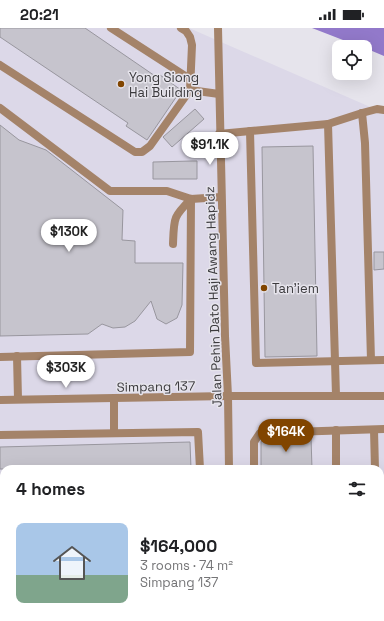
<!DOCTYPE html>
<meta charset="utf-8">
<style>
:root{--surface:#fff;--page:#f6f6f6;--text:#202124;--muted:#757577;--accent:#814500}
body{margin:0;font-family:"Space Grotesk",sans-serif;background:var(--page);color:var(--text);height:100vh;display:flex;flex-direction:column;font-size:15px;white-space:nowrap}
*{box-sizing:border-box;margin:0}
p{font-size:13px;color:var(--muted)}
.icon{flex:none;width:22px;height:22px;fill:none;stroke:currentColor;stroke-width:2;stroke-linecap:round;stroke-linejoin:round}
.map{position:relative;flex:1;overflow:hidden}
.panel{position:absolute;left:0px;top:437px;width:384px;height:156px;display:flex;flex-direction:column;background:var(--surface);border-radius:12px 12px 0 0;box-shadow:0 4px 16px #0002}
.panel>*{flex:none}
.fabs{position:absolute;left:332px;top:12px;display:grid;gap:8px}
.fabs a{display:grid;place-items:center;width:40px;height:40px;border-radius:8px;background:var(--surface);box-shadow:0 4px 16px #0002;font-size:20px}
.price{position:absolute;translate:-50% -34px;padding:0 9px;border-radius:14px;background:#fff;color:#222;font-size:13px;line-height:26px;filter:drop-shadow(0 1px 2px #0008)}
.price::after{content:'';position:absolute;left:50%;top:24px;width:12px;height:9px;margin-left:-6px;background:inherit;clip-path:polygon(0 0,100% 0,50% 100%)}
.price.selected{background:var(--accent);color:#fff}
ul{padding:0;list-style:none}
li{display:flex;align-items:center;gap:12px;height:100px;padding:0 16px}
li span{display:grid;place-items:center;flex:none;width:112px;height:80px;border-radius:8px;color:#555}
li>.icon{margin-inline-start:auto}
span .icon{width:48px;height:48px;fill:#fffc;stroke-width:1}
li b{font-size:17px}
h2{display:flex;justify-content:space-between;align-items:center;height:48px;padding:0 16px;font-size:17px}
.status{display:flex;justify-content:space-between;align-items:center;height:28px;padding:0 20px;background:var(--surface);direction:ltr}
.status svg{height:11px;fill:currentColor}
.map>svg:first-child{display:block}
.built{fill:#dcd8e8;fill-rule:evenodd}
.water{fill:#9279ca}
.building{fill:#c6c4cd;stroke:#98969e}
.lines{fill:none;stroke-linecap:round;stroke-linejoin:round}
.service{stroke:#a48369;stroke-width:8}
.minor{stroke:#a48369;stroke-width:8}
.poi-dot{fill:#814500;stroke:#e6e4ec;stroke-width:1.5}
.labels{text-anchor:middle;stroke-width:3;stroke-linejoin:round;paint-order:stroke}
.poi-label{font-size:13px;fill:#3c3b3e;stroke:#e6e4ec;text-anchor:start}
.street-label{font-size:13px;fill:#3c3b3e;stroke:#e6e4ec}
</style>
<div class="status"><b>20:21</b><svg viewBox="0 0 49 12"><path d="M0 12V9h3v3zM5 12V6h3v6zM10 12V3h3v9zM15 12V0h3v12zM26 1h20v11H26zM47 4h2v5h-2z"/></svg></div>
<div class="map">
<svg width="384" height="593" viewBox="0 0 384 593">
<rect width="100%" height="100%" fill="#e6e4ec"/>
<!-- built -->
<path class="built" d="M0,0H189L384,85V593H0ZM4,441H380V589H4Z"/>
<!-- water -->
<polygon class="water" points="312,0 384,0 384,28 365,20 365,19 361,19"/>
<!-- building -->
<g class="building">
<polygon points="0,0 85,0 158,50 160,47 181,62 147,112 126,98 128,95 0,9"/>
<polygon points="195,81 204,91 172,119 163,109"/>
<polygon points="0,97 19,112 46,122 123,182 122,212 135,213 135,235 183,235 182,277 177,290 166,296 157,291 151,273 135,293 125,299 113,300 102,296 88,306 0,308"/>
<polygon points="313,118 317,328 265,329 262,119"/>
<polygon points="192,133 197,133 197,151 153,151 153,134"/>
<polygon points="374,224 384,224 384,241 374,242"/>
<polygon points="311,409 312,441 261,441 261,414 263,410"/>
<polygon points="190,414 191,441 0,441 0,419"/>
</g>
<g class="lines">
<!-- service -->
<g class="service">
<polyline points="111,0 190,51"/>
<polyline points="0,37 135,124 142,124 150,118 190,62 192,17 190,9 186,3 181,0"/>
<polyline points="190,62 219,66"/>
<polyline points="0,80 110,163 167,163 191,171 221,169"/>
<polyline points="362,85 365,115 371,332"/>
<polyline points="328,96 336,367"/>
<polyline points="250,103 256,335 384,332"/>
<polyline points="219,106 328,96 362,85 377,81 384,82"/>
<path d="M173,216C174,190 173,189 191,171"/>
<polyline points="17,328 18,371"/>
<polyline points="0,329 190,324 191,171"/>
<polyline points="336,402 336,441"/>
<polyline points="374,402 375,441"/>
<polyline points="114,405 114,371"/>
<polyline points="0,407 198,404 200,441"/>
<polyline points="254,441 254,414 260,405 384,401"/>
<polyline points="0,492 4,492"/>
<polyline points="119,589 119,593"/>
<polyline points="203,589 203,593"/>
<polyline points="257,589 257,593"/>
<polyline points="339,589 339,593"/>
<polyline points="380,589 380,593"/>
</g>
<!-- minor -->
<g class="minor">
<polyline points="218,0 225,308 228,368 229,441"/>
<polyline points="0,372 228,368 384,368"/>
<polyline points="231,589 231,593"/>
</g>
</g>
<!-- markers -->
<g class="poi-dot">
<circle cx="121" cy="56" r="4"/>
<circle cx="264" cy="260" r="4"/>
</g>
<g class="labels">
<!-- poi labels -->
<g class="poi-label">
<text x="129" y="54">Yong Siong<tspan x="129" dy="15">Hai Building</tspan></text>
<text x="272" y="265">Tan'iem</text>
</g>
<!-- street labels -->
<g class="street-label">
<text transform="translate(213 269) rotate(-92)" y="5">Jalan Pehin Dato Haji Awang Hapidz</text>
<text transform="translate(156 358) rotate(-1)" y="5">Simpang 137</text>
</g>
</g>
</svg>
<div class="fabs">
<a><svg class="icon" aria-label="locate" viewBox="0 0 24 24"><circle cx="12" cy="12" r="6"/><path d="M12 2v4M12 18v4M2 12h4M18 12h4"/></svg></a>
</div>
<b class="price" style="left:210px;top:138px">$91.1K</b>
<b class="price" style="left:69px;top:225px">$130K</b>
<b class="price" style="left:66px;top:361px">$303K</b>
<b class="price selected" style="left:286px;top:425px">$164K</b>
<section class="panel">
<h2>4 homes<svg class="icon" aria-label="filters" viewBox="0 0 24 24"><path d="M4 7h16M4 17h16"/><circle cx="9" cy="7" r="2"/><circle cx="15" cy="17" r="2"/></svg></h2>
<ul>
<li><span style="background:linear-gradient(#a9c7e8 65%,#7fa58c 0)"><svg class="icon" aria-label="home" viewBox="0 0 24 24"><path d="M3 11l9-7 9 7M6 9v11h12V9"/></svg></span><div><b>$164,000</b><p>3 rooms · 74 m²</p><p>Simpang 137</p></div></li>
</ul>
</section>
</div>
